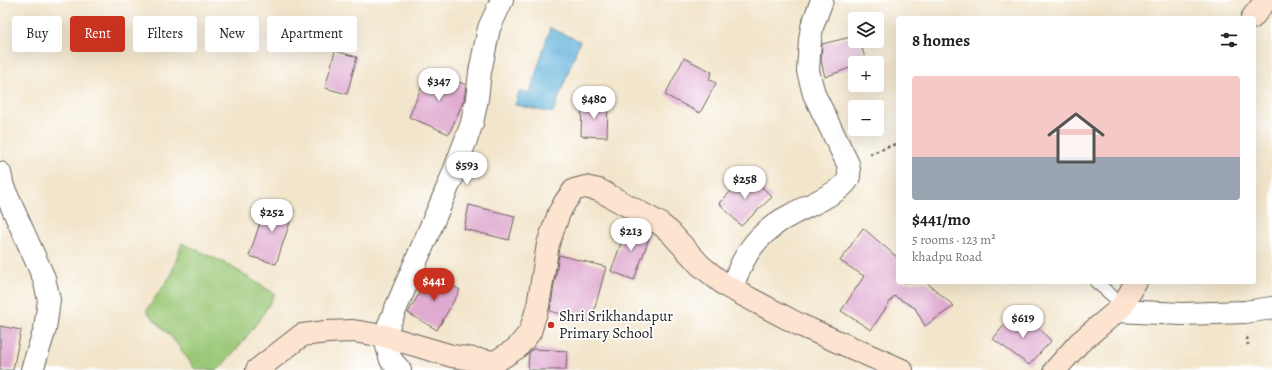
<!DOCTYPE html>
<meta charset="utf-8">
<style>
:root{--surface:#fff;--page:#f2f2f2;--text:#222;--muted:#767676;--accent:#c8321e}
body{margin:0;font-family:Alegreya,serif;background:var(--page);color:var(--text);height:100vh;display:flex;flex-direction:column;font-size:15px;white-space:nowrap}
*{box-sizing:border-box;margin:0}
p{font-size:13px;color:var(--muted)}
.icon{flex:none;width:22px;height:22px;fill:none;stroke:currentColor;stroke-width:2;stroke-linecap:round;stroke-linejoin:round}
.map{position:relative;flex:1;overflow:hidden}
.sheet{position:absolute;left:896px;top:16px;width:360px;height:268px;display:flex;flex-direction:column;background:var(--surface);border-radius:4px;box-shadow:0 4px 16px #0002}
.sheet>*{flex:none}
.top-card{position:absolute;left:12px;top:16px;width:380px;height:36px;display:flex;gap:8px}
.buttons{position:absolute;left:848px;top:12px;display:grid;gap:8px}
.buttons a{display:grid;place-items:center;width:36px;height:36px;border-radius:4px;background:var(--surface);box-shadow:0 4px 16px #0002;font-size:20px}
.price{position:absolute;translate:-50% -34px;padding:0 9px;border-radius:14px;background:#fff;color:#222;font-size:13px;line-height:26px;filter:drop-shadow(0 1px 2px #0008)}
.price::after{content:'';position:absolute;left:50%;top:24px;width:12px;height:9px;margin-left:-6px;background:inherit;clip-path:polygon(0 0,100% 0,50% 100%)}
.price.active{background:var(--accent);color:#fff}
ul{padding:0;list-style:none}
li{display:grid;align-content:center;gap:8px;height:212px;padding:0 16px}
li span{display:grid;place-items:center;height:124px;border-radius:4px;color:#555}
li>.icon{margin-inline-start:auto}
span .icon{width:72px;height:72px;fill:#fffc;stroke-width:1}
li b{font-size:17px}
h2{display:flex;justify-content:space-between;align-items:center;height:48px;padding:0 16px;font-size:17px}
.tag{padding:0 14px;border-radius:4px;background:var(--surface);box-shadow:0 4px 16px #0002;font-size:14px;line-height:36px}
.tag.active{background:var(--accent);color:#fff}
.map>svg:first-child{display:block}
.green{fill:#9ac876;stroke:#5b7249}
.water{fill:#5eb0d9;stroke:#3d667a}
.building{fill:#e0abd0}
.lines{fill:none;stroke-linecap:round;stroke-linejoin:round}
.lane-casing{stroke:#676259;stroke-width:14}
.street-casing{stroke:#676259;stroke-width:24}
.secondary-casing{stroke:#676259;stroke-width:24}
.path{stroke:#676259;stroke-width:2.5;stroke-dasharray:3 3;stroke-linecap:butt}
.lane{stroke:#fff;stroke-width:12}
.street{stroke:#fff;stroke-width:22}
.secondary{stroke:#fde4d1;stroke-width:22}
.poi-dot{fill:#c8321e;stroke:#fff;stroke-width:1.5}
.labels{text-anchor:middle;stroke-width:3.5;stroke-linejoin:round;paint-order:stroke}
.poi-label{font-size:15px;fill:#1c1c1c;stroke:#fff;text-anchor:start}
</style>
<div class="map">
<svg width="1272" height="370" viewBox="0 0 1272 370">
<rect width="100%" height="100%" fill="#fff"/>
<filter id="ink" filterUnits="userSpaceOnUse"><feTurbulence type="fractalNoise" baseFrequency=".025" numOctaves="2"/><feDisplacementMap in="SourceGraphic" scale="8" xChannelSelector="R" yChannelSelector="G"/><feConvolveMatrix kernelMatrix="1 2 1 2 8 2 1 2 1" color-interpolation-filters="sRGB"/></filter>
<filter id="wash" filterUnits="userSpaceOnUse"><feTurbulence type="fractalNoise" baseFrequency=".012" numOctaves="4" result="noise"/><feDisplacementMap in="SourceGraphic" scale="16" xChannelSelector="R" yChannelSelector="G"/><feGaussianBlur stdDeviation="0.9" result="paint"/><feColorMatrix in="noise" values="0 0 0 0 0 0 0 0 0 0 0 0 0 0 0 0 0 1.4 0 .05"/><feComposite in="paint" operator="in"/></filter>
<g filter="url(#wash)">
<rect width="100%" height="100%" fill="#f2e5cb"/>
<!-- green -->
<path class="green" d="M182,243L227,264L275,294C260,322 239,347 218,370H196L173,339L146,311L171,275Z"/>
<!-- water -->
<polygon class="water" points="550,28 580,41 553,113 515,105 519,92 530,92"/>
<g id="blocks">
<!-- building -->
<g class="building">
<polygon points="855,36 855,41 860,41 866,62 855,63 855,66 825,77 821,61 822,44"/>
<polygon points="335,51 357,57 347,94 325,88"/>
<polygon points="684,58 712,72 709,79 716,83 700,113 665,95"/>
<polygon points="429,69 466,85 464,100 449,134 409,117"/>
<polygon points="582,102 608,103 607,137 581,136"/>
<polygon points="746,177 756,181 772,197 741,226 719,203"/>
<polygon points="267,202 294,210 276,264 249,256"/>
<polygon points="469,205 515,216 509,240 464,229"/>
<polygon points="629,222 651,233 634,280 611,271"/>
<polygon points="863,228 898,258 898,282 926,282 954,306 925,326 915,308 894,296 871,330 841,311 864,276 840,261"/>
<polygon points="559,255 606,267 591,322 550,311"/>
<polygon points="431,273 460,290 437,330 408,313"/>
<polygon points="1026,314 1051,341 1029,365 993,339 1009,319 1017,325"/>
<polygon points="0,326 21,330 13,370 0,370"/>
<polygon points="533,349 567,351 566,370 528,370 529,353"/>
</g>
</g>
</g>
<g filter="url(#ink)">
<use href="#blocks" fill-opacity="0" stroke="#676259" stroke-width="1"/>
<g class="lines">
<defs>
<polyline id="lane" points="1096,282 1123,305"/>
<g id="street">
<polyline points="0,173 3,187 44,278 49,300 45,329 32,370"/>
<path d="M732,289C739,265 750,243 771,228C776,223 783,219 789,216C802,208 847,191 849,176C850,172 848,167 848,164L814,94L808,71L810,40L812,27L822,0"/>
<polyline points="1117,311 1182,314 1245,312 1272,308"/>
<polyline points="400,370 391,360 384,336 450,182 467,137 472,123 477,99 480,72 489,28 502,0"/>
</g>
<g id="secondary">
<polyline points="1252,18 1266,0"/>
<polyline points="257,370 302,335 326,332 353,331 384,336 452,356 495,362 517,348 530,332 538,306 548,244 559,213 565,202 574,190 585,187 599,190 659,223 670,232 700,265 726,286 800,325 902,370"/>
<polyline points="1055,370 1079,343 1117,311 1123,305 1136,282"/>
</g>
</defs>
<!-- lane casing -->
<use href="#lane" class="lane-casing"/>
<!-- street casing -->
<use href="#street" class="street-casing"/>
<!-- secondary casing -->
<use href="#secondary" class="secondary-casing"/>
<!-- path -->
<g class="path">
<polyline points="870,154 898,143"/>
<polyline points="1247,337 1248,345"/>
</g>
<!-- lane -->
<use href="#lane" class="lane"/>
<!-- street -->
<use href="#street" class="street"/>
<!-- secondary -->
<use href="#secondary" class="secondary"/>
</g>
</g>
<!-- markers -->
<circle class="poi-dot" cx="551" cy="325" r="4"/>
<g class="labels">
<!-- poi labels -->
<g class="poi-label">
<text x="559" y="321">Shri Srikhandapur<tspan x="559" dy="17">Primary School</tspan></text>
</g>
</g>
</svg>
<div class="buttons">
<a><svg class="icon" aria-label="layers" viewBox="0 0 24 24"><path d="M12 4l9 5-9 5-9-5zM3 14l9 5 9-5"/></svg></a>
<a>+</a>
<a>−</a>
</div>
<b class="price" style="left:439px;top:102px">$347</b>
<b class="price" style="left:594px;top:120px">$480</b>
<b class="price" style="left:467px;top:186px">$593</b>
<b class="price" style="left:745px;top:200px">$258</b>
<b class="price" style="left:272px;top:233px">$252</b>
<b class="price" style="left:631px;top:252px">$213</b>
<b class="price active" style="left:434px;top:302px">$441</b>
<b class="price" style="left:1023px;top:339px">$619</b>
<div class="top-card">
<a class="tag">Buy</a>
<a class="tag active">Rent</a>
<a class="tag">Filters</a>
<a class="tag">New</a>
<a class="tag">Apartment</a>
</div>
<section class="sheet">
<h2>8 homes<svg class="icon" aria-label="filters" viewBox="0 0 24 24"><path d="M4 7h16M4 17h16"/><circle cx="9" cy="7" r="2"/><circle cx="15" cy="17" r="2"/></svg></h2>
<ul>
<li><span style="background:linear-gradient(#f6c9c9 65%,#9aa5b1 0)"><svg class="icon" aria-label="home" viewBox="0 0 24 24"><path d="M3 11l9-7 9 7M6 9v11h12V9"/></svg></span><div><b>$441/mo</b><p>5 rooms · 123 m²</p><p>khadpu Road</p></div></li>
</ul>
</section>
</div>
